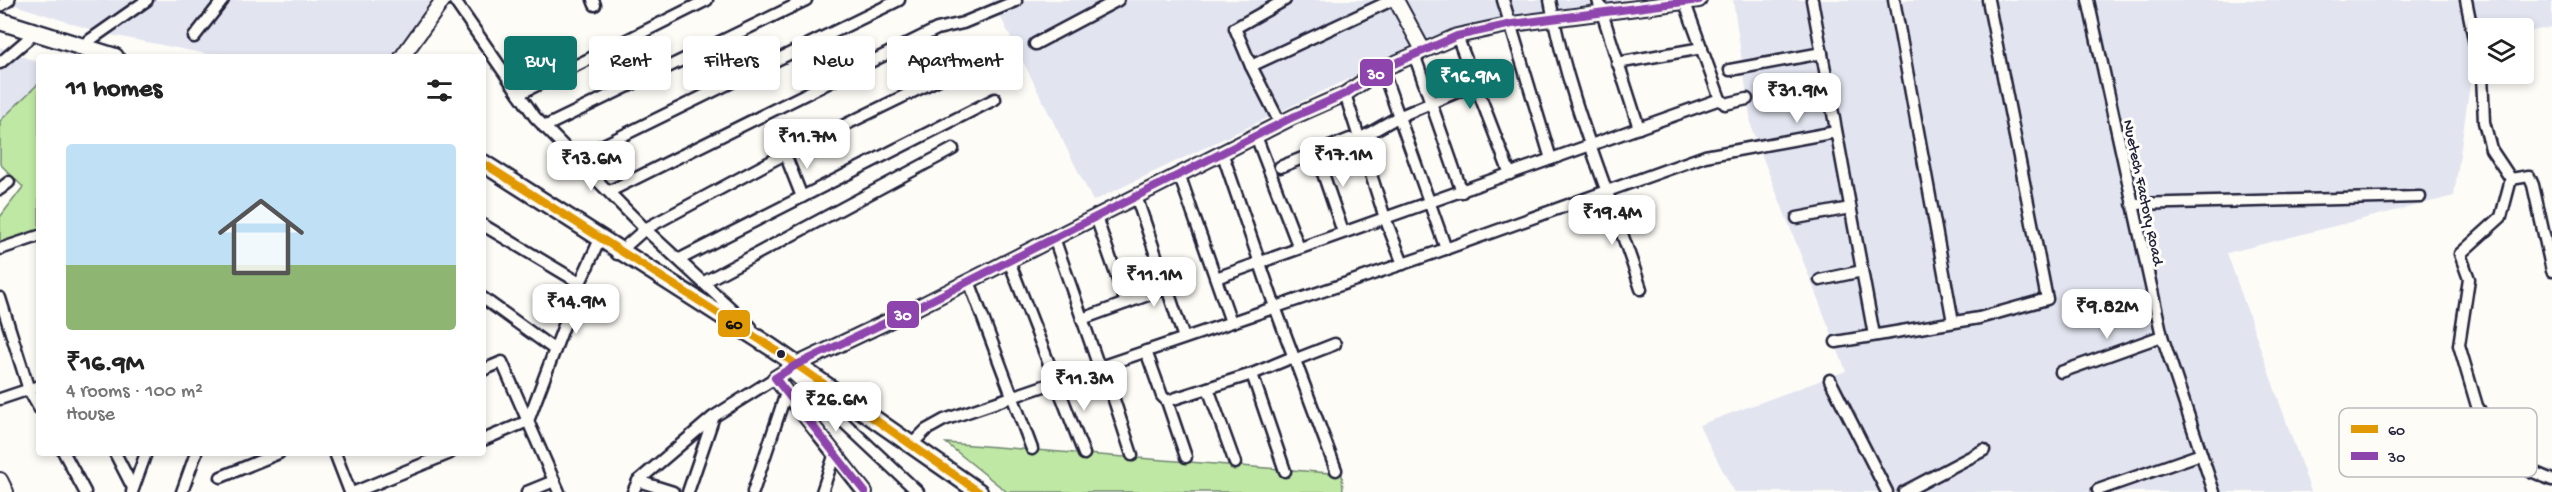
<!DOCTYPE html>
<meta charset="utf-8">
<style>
:root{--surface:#fff;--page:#f6f6f6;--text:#222;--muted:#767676;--accent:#0f766e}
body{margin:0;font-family:"Gochi Hand",sans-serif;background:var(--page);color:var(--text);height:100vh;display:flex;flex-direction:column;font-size:22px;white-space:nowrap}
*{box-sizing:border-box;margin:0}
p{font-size:20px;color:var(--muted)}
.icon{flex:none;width:33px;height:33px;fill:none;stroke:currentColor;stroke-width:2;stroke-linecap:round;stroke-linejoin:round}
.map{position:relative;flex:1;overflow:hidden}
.drawer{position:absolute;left:36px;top:54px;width:450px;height:402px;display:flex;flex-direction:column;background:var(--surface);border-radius:6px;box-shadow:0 3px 9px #0003}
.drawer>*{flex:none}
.banner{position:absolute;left:504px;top:36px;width:570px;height:54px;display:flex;gap:12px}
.buttons{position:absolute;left:2468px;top:18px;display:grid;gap:12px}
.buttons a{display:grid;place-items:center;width:66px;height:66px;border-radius:6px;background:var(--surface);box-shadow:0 3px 9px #0003;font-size:30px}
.price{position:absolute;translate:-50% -51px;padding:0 14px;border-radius:12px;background:#fff;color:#222;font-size:20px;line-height:39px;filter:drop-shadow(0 2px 3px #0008)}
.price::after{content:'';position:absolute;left:50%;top:36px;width:18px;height:14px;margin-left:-9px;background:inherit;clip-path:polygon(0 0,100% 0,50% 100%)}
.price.current{background:var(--accent);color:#fff}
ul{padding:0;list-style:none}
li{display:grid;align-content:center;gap:12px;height:318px;padding:0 30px}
li span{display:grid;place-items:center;height:186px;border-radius:6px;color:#555}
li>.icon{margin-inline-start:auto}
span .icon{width:108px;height:108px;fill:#fffc;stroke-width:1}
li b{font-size:26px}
h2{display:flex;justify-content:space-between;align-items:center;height:72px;padding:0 30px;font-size:26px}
.tag{padding:0 21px;border-radius:6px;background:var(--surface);box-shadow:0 3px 9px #0003;font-size:21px;line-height:54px}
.tag.current{background:var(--accent);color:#fff}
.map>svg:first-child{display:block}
.built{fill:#e2e5f0}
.green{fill:#bfe8a4;stroke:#708570;stroke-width:1.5}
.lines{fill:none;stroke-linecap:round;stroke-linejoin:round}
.street-casing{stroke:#22223b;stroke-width:15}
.secondary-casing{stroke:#22223b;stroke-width:18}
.primary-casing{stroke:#22223b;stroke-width:21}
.street{stroke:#fdfcf7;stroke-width:10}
.secondary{stroke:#fdfcf7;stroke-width:14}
.primary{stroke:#fdfcf7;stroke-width:16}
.bus-1-casing{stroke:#fdfcf7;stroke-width:12}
.bus-2-casing{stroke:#fdfcf7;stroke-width:12}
.bus-1{stroke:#e29906;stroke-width:8}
.bus-2{stroke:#8e44ad;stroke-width:8}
.bus-dot{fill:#22223b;stroke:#fdfcf7;stroke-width:2}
.labels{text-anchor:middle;stroke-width:6;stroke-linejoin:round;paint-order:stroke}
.street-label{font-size:16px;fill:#22223b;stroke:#fdfcf7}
.key{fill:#fdfcf7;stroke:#bbbbbf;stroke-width:1.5}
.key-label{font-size:16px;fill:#22223b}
.line-badge{stroke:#fdfcf7;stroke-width:2}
.badge-label{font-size:16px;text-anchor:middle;font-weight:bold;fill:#fff}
.pale-badge-label{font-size:16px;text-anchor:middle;font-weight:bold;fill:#111}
</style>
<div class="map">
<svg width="2552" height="492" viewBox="0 0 2552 492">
<rect width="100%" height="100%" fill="#fdfcf7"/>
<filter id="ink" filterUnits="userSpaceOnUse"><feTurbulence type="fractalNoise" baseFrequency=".0167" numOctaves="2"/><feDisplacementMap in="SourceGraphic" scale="12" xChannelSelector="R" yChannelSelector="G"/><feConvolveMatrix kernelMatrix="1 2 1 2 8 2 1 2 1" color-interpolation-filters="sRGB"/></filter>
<g filter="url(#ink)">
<!-- built -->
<g class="built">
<polygon points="0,0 431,0 394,57 222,57 101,33"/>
<polygon points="992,0 1666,0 1451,30 1093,201"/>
<polygon points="1733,0 2552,0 2552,27 2523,33 2523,28 2478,28 2454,196 2227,253 2311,492 1734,492 1699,425 1846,371 1752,130"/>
<polygon points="0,47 39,63 39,83 0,121"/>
</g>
<!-- green -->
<g class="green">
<polygon points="39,83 39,234 0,246 0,217 23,187 0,164 0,121"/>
<polygon points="946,443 1342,474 1343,492 1007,492"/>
</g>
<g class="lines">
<defs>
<g id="street">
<polyline points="454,0 535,117 645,229 751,327"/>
<polyline points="593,0 595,5"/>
<polyline points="1503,0 1551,159"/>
<path d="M1550,0C1568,101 1610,193 1641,289"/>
<polyline points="1598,0 1639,128"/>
<polyline points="1812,0 1874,335"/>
<polyline points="1894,0 1953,322"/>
<polyline points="2088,0 2162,336 2214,492"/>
<polyline points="2466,0 2478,59"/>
<polyline points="1685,3 1720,99 1725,104 1747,99"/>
<polyline points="0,6 9,0"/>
<polyline points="1457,36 1510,174"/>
<polyline points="194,37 223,0"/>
<polyline points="1035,44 1118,0"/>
<polyline points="80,47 147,0"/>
<polyline points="1414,54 1462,192"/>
<polyline points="0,63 28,39"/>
<polyline points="1617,63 1702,48"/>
<polyline points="1251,66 1392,0"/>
<polyline points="1382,69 1446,249"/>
<polyline points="1730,70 1822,53"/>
<polyline points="2482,74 2484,122 2491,149 2511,179 2501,217 2460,254 2469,279 2459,345 2477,406 2499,442 2531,471 2552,480"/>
<polyline points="519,94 707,0"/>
<polyline points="1345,94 1385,218 1403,264"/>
<polyline points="1280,123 1251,66 1235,28 1285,0"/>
<polyline points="544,127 806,0"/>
<polyline points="1256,136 1299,248"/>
<polyline points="1361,138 1398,117 1476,84"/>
<polyline points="1222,152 1275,307 1336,470"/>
<polyline points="1316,153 1343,232"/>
<polyline points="785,154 802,197"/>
<polyline points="577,158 899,0"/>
<polyline points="1280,167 1350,139"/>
<polyline points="1179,174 1231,322"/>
<polyline points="2511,179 2529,176 2533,185 2552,271"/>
<polyline points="0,189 9,182"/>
<polyline points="610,191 937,29 963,23 1016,1"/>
<polyline points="2132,204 2420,197"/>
<polyline points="1096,217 1126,303 1167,288 1136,196"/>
<polyline points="1797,218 1850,208"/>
<polyline points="483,225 580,283"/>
<polyline points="1054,238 1099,367"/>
<polyline points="0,249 39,236"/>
<polyline points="617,254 645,229 785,154 1005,47"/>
<polyline points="680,259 995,99"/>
<polyline points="1009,261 1084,454"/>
<polyline points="1216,278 1720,99"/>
<polyline points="1820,280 1862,271"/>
<polyline points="969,281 1032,449"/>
<polyline points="704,282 953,149"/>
<polyline points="1167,288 1184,338"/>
<polyline points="0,298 29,390 39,408"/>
<polyline points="483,298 555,350"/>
<polyline points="1082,319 1126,303"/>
<polyline points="1836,342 1979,318 2047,299 1988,0"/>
<polyline points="1146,351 1162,396 1167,401 1252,374 1293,357"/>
<polyline points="1294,360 1335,344"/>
<polyline points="1103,366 1132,455"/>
<polyline points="483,370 502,362 559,492"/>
<polyline points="788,370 918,492"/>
<polyline points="2061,372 2162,336"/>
<polyline points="1252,374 1285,471"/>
<polyline points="1830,380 1887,492"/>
<polyline points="1208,388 1235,463"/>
<polyline points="0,399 39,386"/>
<polyline points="1167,401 1186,457"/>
<polyline points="483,440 528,421 580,283 601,237"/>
<polyline points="911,445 926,430 944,420 1423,257 1705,156 1836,132"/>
<polyline points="64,453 85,492"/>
<polyline points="115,453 133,488"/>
<polyline points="335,453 350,492"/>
<polyline points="221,477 279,453"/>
<polyline points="638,481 673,492"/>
<polyline points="2098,490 2201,454"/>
<polyline points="132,492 146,453"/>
<polyline points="182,492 196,453"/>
<polyline points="355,492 450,453"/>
<polyline points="527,492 554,481"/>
<polyline points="633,492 638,481 713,417 775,378"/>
<polyline points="688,492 713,419"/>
<polyline points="753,492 786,393"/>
<polyline points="822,492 834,456"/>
<polyline points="1904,492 1984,450"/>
</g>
<g id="secondary">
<polyline points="1396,0 1423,50"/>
<polyline points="402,57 443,0"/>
<polyline points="0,480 6,492"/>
<polyline points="865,492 775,378 796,365 912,310 1293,117 1345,94 1382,69 1457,36 1512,24 1699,0"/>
</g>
<g id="primary">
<polyline points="0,21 115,57"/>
<polyline points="483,163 771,347 979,492"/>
</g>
</defs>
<!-- street casing -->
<use href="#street" class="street-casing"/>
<!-- secondary casing -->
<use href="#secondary" class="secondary-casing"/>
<!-- primary casing -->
<use href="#primary" class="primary-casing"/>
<!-- street -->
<use href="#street" class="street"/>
<!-- secondary -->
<use href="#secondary" class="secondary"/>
<!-- primary -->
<use href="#primary" class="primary"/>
<defs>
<polyline id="bus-1" points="483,163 771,347 979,492"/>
<polyline id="bus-2" points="865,492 775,378 796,365 912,310 1293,117 1345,94 1382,69 1457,36 1512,24 1699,0"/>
</defs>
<!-- bus-1 casing -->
<use href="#bus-1" class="bus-1-casing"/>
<!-- bus-2 casing -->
<use href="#bus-2" class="bus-2-casing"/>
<!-- bus-1 -->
<use href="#bus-1" class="bus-1"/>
<!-- bus-2 -->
<use href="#bus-2" class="bus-2"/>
</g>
</g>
<!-- markers -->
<circle class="bus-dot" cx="781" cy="354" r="5"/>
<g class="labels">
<!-- street labels -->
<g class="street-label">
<text transform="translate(2145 192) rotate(78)" y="6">Nuetech Factory Road</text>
</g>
</g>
<!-- legend -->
<rect x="2339" y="408" width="198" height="69" rx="9" class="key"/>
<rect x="2351" y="425" width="27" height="8" fill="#e29906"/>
<rect x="2351" y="452" width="27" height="8" fill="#8e44ad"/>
<g class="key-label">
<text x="2388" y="435">60</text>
<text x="2388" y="462">30</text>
</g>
<g class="line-badge">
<rect x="1359" y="58" width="35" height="29" rx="6" fill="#8e44ad"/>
<rect x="886" y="300" width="34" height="29" rx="6" fill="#8e44ad"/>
<rect x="717" y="309" width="34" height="29" rx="6" fill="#e29906"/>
</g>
<g class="badge-label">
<text x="1376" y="79">30</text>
<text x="903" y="320">30</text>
</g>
<g class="pale-badge-label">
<text x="734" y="329">60</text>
</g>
</svg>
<div class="buttons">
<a><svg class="icon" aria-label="layers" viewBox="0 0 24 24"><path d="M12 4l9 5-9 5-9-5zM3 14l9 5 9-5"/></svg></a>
</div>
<b class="price current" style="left:1470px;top:110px">₹16.9M</b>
<b class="price" style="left:1797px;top:124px">₹31.9M</b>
<b class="price" style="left:807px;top:170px">₹11.7M</b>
<b class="price" style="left:1343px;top:188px">₹17.1M</b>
<b class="price" style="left:591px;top:192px">₹13.6M</b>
<b class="price" style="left:1612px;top:246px">₹19.4M</b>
<b class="price" style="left:1154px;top:308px">₹11.1M</b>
<b class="price" style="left:576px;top:335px">₹14.9M</b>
<b class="price" style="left:2107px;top:340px">₹9.82M</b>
<b class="price" style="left:1084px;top:412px">₹11.3M</b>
<b class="price" style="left:836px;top:433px">₹26.6M</b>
<div class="banner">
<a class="tag current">Buy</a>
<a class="tag">Rent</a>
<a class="tag">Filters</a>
<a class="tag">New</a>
<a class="tag">Apartment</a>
</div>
<section class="drawer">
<h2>11 homes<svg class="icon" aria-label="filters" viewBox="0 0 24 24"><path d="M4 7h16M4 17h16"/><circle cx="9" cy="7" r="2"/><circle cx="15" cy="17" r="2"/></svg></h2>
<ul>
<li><span style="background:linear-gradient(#bfe0f5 65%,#8fb573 0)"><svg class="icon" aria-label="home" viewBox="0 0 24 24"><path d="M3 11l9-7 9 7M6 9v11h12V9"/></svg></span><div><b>₹16.9M</b><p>4 rooms · 100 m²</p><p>House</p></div></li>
</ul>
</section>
</div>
